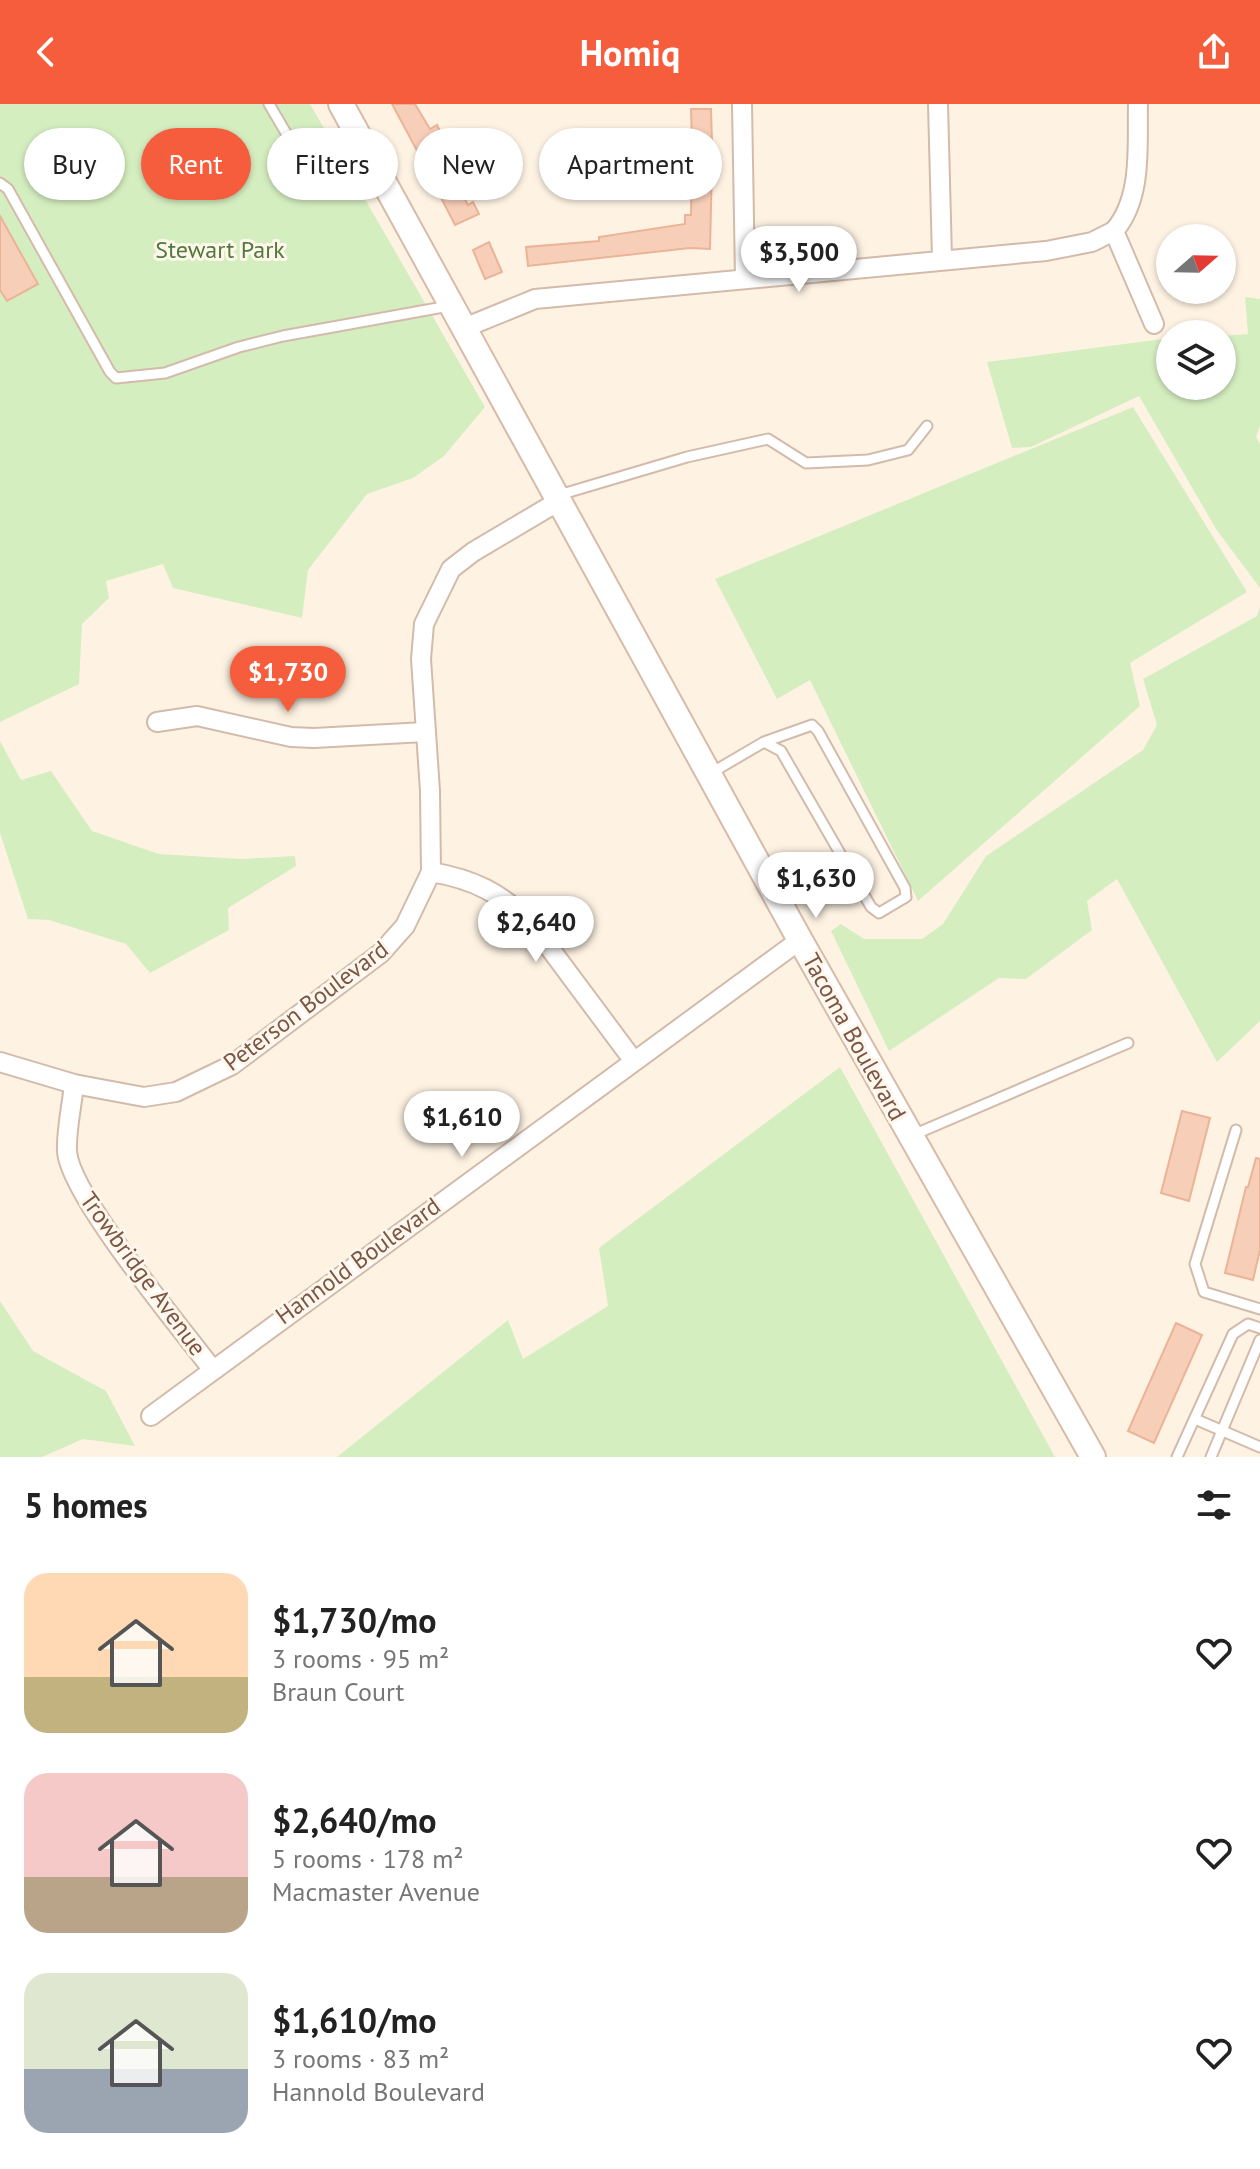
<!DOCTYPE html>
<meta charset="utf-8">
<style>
:root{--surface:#fff;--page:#f6f6f6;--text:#222;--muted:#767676;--accent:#f55d3c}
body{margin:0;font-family:"PT Sans",sans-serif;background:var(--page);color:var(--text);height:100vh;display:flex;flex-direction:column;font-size:30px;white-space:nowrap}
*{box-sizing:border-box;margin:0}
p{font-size:26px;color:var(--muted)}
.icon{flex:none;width:44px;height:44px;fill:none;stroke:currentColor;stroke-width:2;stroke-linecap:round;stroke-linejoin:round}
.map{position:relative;height:1353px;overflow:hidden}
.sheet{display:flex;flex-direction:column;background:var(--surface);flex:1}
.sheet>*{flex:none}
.top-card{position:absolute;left:24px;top:24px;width:800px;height:72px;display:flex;gap:16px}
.needle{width:52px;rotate:70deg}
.controls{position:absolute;left:1156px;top:120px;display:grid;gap:16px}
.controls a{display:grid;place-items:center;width:80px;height:80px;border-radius:50%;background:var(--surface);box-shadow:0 2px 6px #0004;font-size:40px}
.price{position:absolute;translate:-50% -68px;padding:0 18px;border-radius:28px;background:#fff;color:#222;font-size:26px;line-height:52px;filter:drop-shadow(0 2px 4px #0008)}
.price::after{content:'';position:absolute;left:50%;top:48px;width:24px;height:18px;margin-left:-12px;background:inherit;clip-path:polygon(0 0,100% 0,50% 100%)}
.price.active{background:var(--accent);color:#fff}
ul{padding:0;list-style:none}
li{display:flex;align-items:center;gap:24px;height:200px;padding:0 24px}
li span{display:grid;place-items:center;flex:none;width:224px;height:160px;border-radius:24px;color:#555}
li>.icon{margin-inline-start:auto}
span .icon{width:96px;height:96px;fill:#fffc;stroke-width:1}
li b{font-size:34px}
h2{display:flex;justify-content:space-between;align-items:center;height:96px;padding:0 24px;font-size:34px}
.pill{padding:0 28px;border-radius:36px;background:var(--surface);box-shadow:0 2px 6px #0004;font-size:28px;line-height:72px}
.pill.active{background:var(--accent);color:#fff}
header{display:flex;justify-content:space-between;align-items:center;height:104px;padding:0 24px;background:var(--accent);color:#fff;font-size:36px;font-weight:800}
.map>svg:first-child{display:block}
.green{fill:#d5eec0}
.building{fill:#f7ceb8;stroke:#ebb397;stroke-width:2}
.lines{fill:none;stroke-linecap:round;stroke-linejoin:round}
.lane-casing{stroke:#d3bbab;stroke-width:13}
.street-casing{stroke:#d3bbab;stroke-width:22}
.secondary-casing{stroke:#d7bba8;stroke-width:28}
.lane{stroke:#fff;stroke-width:9}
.street{stroke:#fff;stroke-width:18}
.secondary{stroke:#fff;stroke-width:24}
.labels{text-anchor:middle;stroke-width:6;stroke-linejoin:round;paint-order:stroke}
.park-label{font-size:24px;fill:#507a3b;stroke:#fff6ec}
.street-label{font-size:24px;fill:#795646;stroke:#fff6ec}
</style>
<header><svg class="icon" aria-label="back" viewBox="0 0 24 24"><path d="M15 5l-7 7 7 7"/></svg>Homiq<svg class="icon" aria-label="share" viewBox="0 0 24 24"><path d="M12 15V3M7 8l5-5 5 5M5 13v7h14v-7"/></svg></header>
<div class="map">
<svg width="1260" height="1353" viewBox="0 0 1260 1353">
<rect width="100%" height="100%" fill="#fef3e3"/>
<!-- green -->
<g class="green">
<polygon points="0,0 310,0 485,303 444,352 413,374 367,390 308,466 302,514 173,484 163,460 106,477 109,494 82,520 79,580 0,618"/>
<polygon points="1245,193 1260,195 1260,321 1256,333 1260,340 1260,484 1216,425 1139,292 1031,343 1012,344 987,258 1170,234 1170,282 1222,282 1222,232 1248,230"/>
<polygon points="1133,303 1247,488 1130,559 1140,602 918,797 810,576 777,595 715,475"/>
<polygon points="1260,503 1260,917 1217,958 1117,775 1087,797 1092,826 1026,875 999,874 889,947 831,827 841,820 864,835 922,835 943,820 986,752 1143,646 1157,621 1143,575 1257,512"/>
<polygon points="0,637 21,676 51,667 92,727 159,750 241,755 295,752 296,762 228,804 229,826 150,869 126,840 49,816 28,815 0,729"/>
<polygon points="840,963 1055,1353 337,1353 508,1216 523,1255 608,1202 599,1144"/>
<polygon points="0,1197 33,1247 106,1287 135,1342 83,1335 42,1353 0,1353"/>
</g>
<!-- building -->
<g class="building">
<polygon points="392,0 415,0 430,25 437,21 447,42 421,54"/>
<polygon points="691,5 711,5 712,39 692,39"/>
<polygon points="692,59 712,60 710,145 690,144 528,162 526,143 599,137 599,133 685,120 685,111 691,111"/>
<polygon points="450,67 468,101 473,98 479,110 455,121 432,76"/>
<polygon points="0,112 38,180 7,197 0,186"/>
<polygon points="489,138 502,168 485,175 473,146"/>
<polygon points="1182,1007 1210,1014 1189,1097 1161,1089"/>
<polygon points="1256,1054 1260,1055 1260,1146 1253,1176 1225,1169 1246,1083 1248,1083"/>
<polygon points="1176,1219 1202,1231 1154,1339 1128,1327"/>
</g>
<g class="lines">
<defs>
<g id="lane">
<polyline points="269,0 286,29"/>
<polyline points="0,79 8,85 110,268 116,274 165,269 239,243 283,232 449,202"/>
<polyline points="559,391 687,353 768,335 806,359 868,356 908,346 927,322"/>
<polyline points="711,669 764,638 781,647 871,803 879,809 906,793 905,784 818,627 812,621 764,638"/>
<polyline points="1236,1026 1195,1160 1204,1188 1260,1205"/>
<polyline points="913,1031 1128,939"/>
<polyline points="1195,1315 1260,1343"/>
<polyline points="1177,1353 1233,1230 1248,1220 1260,1224"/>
<polyline points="1211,1353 1260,1236"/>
</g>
<g id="street">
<polyline points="742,0 745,173"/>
<polyline points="938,0 942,154"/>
<path d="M1138,0C1137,41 1143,94 1114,127L1154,220"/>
<polyline points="464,224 535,195 1046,147 1092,138 1114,127"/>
<polyline points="157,618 197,612 291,633 314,634 425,628"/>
<path d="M431,768C473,775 501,789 531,819L633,956"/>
<polyline points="0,958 74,980 144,993 176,988 232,961 381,849 405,822 431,768 430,687 421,555 424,520 451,465 473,448 559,397"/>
<path d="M74,980C72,1002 66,1026 67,1047C69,1090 181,1224 212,1265"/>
<polyline points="151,1312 800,836"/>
</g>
<polyline id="secondary" points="341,0 800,836 1093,1353"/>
</defs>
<!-- lane casing -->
<use href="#lane" class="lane-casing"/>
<!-- street casing -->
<use href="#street" class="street-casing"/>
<!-- secondary casing -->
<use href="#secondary" class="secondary-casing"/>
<!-- lane -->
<use href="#lane" class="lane"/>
<!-- street -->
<use href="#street" class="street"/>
<!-- secondary -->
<use href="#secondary" class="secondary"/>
</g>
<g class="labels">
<!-- park labels -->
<g class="park-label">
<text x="220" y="154">Stewart Park</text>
</g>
<!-- street labels -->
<g class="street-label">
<text transform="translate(306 902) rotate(-37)" y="8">Peterson Boulevard</text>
<text transform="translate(854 933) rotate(61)" y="8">Tacoma Boulevard</text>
<text transform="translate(358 1157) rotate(-36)" y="8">Hannold Boulevard</text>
<text transform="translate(143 1170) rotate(54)" y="8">Trowbridge Avenue</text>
</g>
</g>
</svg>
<div class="controls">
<a><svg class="needle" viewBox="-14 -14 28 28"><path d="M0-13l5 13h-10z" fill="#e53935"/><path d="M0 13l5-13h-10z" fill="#767676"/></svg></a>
<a><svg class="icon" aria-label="layers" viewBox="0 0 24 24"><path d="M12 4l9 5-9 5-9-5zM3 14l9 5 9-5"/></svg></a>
</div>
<b class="price" style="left:799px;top:190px">$3,500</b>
<b class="price active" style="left:288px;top:610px">$1,730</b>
<b class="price" style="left:816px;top:816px">$1,630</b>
<b class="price" style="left:536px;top:860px">$2,640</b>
<b class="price" style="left:462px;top:1055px">$1,610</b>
<div class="top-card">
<a class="pill">Buy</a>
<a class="pill active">Rent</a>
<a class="pill">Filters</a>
<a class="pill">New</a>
<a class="pill">Apartment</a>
</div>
</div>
<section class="sheet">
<h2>5 homes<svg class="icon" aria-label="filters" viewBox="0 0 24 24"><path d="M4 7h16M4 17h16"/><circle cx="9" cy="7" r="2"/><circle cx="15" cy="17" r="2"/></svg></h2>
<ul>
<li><span style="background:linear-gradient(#ffd9b3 65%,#c2b280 0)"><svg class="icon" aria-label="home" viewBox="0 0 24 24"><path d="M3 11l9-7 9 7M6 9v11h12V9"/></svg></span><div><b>$1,730/mo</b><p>3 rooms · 95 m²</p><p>Braun Court</p></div><svg class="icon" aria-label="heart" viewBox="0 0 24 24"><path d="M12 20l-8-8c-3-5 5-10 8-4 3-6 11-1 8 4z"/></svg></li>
<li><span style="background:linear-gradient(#f6c9c9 65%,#b9a48a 0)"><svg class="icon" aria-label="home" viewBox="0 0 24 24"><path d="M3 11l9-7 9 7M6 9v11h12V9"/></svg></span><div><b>$2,640/mo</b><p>5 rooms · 178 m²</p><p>Macmaster Avenue</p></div><svg class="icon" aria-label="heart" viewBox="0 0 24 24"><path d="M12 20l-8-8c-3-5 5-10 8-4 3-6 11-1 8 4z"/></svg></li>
<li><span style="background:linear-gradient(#dfe7d0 60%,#9aa5b1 0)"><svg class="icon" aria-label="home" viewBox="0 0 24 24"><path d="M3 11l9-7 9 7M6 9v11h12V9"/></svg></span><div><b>$1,610/mo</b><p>3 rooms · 83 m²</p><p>Hannold Boulevard</p></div><svg class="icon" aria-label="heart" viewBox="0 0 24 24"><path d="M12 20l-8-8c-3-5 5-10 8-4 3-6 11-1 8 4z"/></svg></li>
</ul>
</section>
